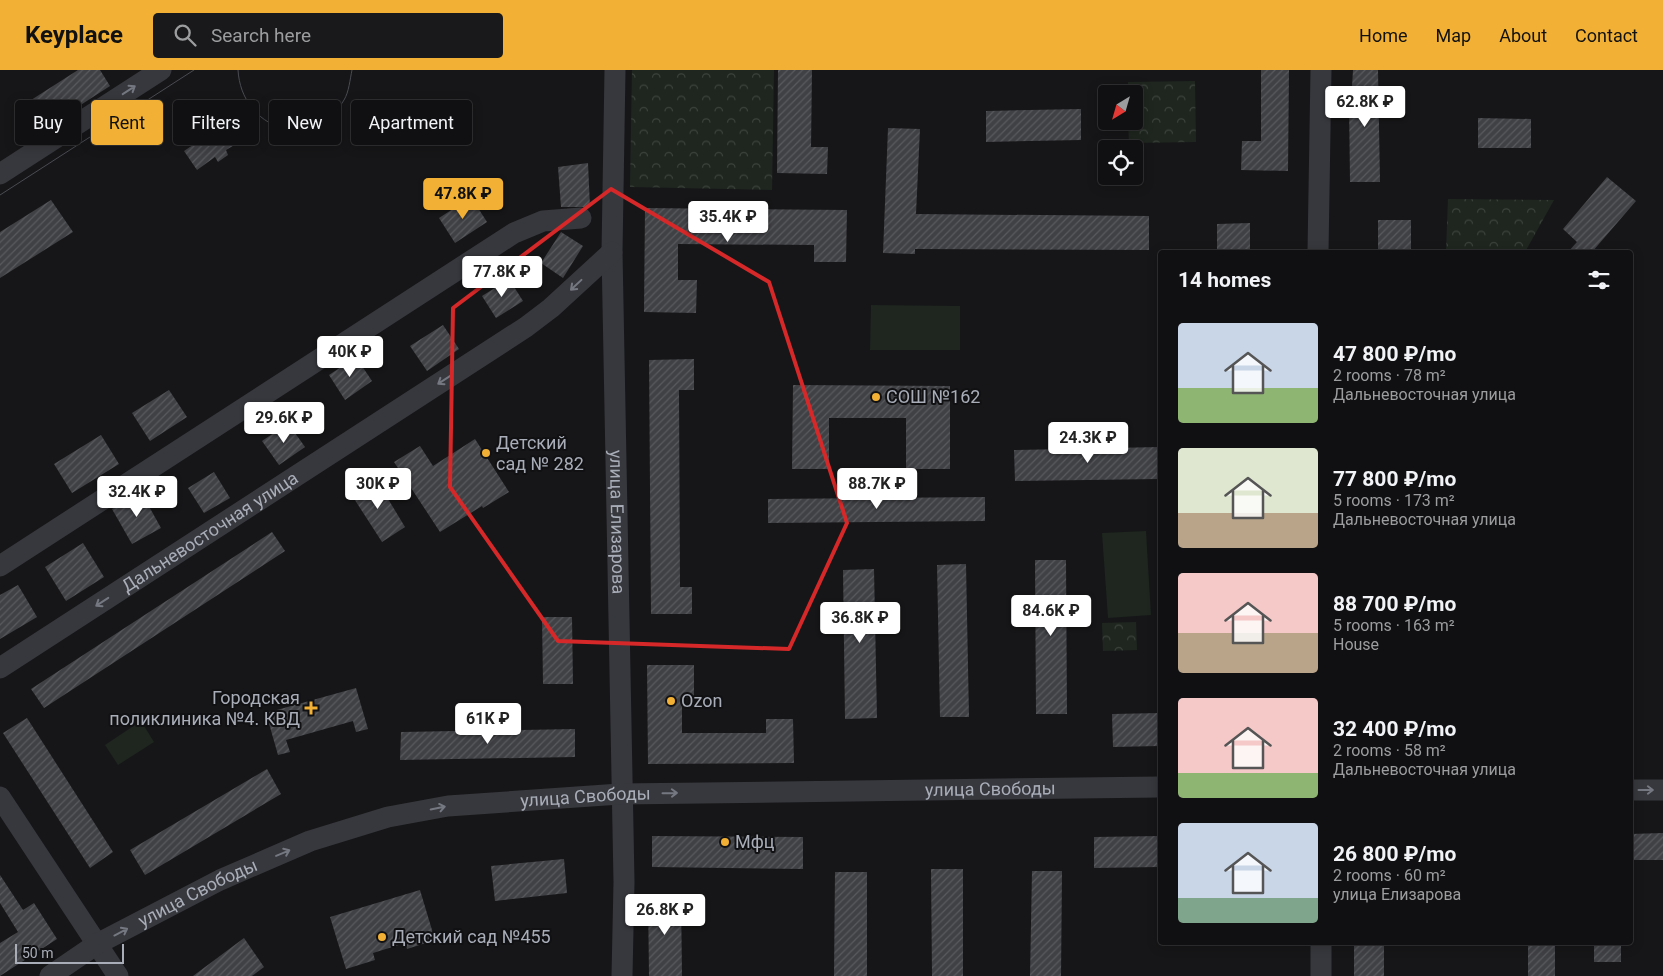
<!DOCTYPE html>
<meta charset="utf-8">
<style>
:root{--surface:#101012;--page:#19191b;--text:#f1f3f6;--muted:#9c9d9f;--line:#303032;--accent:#f2b134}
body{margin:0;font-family:Roboto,sans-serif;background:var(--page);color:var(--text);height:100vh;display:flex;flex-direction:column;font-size:19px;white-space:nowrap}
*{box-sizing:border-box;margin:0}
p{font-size:16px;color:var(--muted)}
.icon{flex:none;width:28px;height:28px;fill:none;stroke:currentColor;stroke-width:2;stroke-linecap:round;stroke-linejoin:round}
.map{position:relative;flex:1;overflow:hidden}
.panel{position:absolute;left:1158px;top:180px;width:475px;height:695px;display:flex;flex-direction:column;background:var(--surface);border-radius:5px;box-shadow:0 2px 12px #0003,0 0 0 1px var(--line)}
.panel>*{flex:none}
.guide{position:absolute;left:15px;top:30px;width:475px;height:45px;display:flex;gap:10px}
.needle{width:32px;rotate:217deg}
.buttons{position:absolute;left:1098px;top:15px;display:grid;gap:10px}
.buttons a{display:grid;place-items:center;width:45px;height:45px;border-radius:5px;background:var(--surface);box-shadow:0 2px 12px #0003,0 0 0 1px var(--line);font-size:25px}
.scale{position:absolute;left:15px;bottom:12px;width:109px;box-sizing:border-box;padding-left:5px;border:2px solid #a8adb8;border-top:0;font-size:14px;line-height:18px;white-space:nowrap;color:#a8adb8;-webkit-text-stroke:4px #111113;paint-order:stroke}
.price{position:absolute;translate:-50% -42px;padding:0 11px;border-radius:5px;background:#fff;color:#222;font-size:16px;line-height:32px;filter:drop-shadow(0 1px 2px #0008)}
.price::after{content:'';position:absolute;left:50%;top:30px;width:15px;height:11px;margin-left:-8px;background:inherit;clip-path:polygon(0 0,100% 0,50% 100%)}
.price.active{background:var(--accent);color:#111}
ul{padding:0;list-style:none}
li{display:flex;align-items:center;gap:15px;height:125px;padding:0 20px}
li span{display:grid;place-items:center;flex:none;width:140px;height:100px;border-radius:5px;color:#555}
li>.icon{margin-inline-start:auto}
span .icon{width:60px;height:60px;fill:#fffc;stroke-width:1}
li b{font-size:21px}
h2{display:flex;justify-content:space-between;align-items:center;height:60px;padding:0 20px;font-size:21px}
.tag{padding:0 18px;border-radius:5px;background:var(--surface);box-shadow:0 2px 12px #0003,0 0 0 1px var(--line);font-size:18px;line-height:45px}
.tag.active{background:var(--accent);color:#111}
header{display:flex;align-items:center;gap:30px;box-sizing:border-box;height:70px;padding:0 25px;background:var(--accent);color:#111}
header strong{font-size:24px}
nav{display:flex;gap:28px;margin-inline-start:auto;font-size:18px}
.search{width:350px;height:45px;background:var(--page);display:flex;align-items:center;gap:12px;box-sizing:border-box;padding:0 18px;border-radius:5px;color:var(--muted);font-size:19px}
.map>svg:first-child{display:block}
.park{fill:url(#park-crowns)}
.garden{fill:#1e261f}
.building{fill:url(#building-hatch)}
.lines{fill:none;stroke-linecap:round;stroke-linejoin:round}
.minor{stroke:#37383d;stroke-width:21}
.tram{stroke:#4a4c52;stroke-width:1}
.oneway{stroke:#757881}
.marked{fill:none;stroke:#d62828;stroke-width:4;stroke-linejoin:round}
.poi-dot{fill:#f2b134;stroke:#111113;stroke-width:2}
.labels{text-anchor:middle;stroke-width:4;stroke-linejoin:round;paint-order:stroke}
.poi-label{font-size:18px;fill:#a8adb8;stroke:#111113;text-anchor:start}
.street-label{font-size:18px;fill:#a8adb8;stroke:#111113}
</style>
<header>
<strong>Keyplace</strong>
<div class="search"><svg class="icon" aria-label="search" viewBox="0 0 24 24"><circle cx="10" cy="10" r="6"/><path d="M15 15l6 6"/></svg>Search here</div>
<nav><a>Home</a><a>Map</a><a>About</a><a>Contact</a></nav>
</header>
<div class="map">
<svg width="1663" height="906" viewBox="0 0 1663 906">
<defs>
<pattern id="park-crowns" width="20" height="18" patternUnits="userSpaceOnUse" patternTransform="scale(1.25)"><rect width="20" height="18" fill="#1e261f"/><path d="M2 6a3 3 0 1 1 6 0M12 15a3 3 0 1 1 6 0" fill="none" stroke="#3c433d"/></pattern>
<pattern id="building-hatch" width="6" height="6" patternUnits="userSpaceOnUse" patternTransform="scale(1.25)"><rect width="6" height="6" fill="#404145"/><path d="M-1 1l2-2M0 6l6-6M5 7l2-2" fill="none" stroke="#595a5e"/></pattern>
</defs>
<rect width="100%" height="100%" fill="#161618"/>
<!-- park -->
<g class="park">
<polygon points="632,0 774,0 772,120 630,117"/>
<polygon points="1195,11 1196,72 1129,73 1128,51 1134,51 1134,24 1128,24 1128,12"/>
<polygon points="1448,129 1554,130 1525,182 1446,182"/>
<polygon points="1136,552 1137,580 1103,581 1102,553"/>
</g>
<!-- garden -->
<g class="garden">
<polygon points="871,235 960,236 960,280 870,280"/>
<polygon points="1146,461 1151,545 1108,548 1102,463"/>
<polygon points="141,651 154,672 118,695 105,675"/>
</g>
<!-- building -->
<g class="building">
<polygon points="78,0 100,0 110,16 45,58 28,32"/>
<polygon points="778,0 812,0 811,77 828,77 827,104 777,103"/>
<polygon points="1261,0 1289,0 1288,101 1241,100 1242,71 1261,71"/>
<polygon points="1353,0 1378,0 1380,112 1350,112 1349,34 1351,34"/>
<polygon points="1081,39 1081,70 986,72 986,41"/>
<polygon points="1478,48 1531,49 1531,78 1478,78"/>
<polygon points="230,50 243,70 226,80 228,85 218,92 215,87 197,100 184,81"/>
<polygon points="888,58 920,59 916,144 1149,146 1149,180 915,179 915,184 883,183"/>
<polygon points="588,93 590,137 561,137 558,97"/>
<polygon points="1607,107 1636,131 1592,182 1568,182 1577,172 1563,159"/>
<polygon points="471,127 487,152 455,173 439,148"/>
<polygon points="51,130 73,162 0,208 0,162"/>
<polygon points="645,138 847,140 846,192 814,192 814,175 678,174 678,210 697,210 696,243 644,242"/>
<rect x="1378" y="150" width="33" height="32"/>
<polygon points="1250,153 1250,182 1217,182 1217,154"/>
<polygon points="561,162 583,176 563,208 541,193"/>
<polygon points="509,209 523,231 496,248 482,226"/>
<polygon points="443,255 459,279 427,301 410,276"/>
<polygon points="356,287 372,311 345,330 329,305"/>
<polygon points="694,289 694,320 679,320 680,517 692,517 692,544 651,544 649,290"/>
<polygon points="793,315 950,316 950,399 906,399 906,348 829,348 829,399 792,399"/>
<polygon points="169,320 187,347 150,371 132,343"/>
<polygon points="288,353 305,377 279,395 262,371"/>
<polygon points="101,365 119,394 72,423 54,394"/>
<polygon points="475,369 509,422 483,438 482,436 440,462 394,392 420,376 433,396"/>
<polygon points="1160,377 1160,409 1015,411 1014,380"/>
<polygon points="214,402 230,428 204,443 188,418"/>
<polygon points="376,409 405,457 382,472 351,424"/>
<polygon points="141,422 161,458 132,474 112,439"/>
<polygon points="985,427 985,451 768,453 768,429"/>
<polygon points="272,462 285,481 44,638 31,619"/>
<polygon points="83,473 104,507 66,531 45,497"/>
<polygon points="1035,490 1066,490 1067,644 1036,644"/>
<polygon points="966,494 969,647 940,647 937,495"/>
<polygon points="874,499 877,648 845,649 843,500"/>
<polygon points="18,515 37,547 0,569 0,525"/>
<polygon points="542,547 572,547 573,614 543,614"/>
<polygon points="647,595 694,595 694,627 682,628 682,663 766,663 766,649 793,649 794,693 648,694"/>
<polygon points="356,618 368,659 356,662 353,651 286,670 290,682 278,685 266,643"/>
<polygon points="1160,643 1160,676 1113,677 1112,644"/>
<polygon points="27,648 113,782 90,798 3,663"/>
<polygon points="575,659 575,687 400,690 401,662"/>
<polygon points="267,699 281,724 145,805 130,780"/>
<polygon points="1663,763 1663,790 1630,790 1630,764"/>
<polygon points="652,766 803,767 803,799 652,797"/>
<polygon points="1160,766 1160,797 1094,798 1094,767"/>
<polygon points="564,789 567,823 495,831 491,796"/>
<polygon points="931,799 963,799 963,906 932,906"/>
<polygon points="1032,801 1062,801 1061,906 1030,906"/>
<polygon points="835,802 867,802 867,906 834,906"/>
<polygon points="0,805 23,840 34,833 57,869 0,906 0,873 18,862 0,833"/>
<polygon points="420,820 435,870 407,879 405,873 373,883 375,890 346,899 330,847"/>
<polygon points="648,827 681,827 682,906 649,906"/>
<polygon points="244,868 264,897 252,906 193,906"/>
<rect x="1354" y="872" width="30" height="34"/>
<rect x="1528" y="872" width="27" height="34"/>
<rect x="1594" y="872" width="27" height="20"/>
</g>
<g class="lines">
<!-- minor -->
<g class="minor">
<path id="s1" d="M615,0L612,182L624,812L622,906"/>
<polyline points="0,104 161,0"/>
<polyline points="1318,182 1321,0"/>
<polyline points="0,496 514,163 543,151 581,148"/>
<path id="s2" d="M0,598L526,257L551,238L612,182"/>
<polyline points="1630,720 1663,720"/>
<polyline points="0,727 118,906"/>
<path id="s3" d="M50,906L97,874L220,810L310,771L388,747L448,736L620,724L1160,717"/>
<polyline points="1321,906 1321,872"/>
</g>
<!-- tram -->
<g class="tram">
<path d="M238,0C241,59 312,84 344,30C349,22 350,9 352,0"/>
<polyline points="0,125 194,0"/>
</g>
</g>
<!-- one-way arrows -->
<defs><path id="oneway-shaft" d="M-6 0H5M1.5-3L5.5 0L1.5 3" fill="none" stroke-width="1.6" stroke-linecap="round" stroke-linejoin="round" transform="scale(1.25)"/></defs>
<g class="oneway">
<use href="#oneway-shaft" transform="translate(129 20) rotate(-33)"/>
<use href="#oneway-shaft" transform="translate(576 215) rotate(137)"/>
<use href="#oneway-shaft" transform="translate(444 310) rotate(147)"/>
<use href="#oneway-shaft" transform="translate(102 532) rotate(147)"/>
<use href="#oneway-shaft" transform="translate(1646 720)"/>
<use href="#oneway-shaft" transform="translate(670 723) rotate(-1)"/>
<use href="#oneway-shaft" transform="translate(438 738) rotate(-11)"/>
<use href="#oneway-shaft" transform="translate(283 783) rotate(-23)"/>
<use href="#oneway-shaft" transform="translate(121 862) rotate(-28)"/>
</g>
<!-- marked area -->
<path class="marked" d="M611,119L769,212L847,453L789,579L558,571L450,417L453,238Z"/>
<!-- markers -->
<g class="poi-dot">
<circle cx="876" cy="327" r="5"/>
<circle cx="486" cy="383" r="5"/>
<circle cx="671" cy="631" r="5"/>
<path d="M308.5 630.5h5v5h5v5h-5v5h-5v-5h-5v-5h5z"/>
<circle cx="725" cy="772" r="5"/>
<circle cx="382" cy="867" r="5"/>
</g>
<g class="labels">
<!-- poi labels -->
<g class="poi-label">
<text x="886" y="333">СОШ №162</text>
<text x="496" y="379">Детский<tspan x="496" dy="21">сад № 282</tspan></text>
<text x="300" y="634" text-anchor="end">Городская<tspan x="300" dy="21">поликлиника №4. КВД</tspan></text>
<text x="681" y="637">Ozon</text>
<text x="735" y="778">Мфц</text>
<text x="392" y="873">Детский сад №455</text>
</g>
<!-- street labels -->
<g class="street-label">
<text dy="6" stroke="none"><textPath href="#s1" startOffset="452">улица Елизарова</textPath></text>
<text dy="6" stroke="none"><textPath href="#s2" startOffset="250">Дальневосточная улица</textPath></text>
<text dy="6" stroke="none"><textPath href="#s3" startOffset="979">улица Свободы</textPath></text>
<text dy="6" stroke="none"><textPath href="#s3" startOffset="574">улица Свободы</textPath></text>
<text dy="6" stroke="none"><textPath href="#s3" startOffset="170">улица Свободы</textPath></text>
</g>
</g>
</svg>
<div class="buttons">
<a><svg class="needle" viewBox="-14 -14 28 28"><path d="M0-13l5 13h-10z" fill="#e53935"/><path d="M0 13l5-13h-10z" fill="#9c9d9f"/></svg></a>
<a><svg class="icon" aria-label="locate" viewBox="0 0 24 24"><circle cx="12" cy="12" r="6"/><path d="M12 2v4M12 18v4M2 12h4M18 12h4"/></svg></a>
</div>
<div class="scale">50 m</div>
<b class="price" style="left:1365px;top:58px">62.8K ₽</b>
<b class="price active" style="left:463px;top:150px">47.8K ₽</b>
<b class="price" style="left:728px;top:173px">35.4K ₽</b>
<b class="price" style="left:502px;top:228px">77.8K ₽</b>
<b class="price" style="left:350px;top:308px">40K ₽</b>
<b class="price" style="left:284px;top:374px">29.6K ₽</b>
<b class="price" style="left:1088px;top:394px">24.3K ₽</b>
<b class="price" style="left:378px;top:440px">30K ₽</b>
<b class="price" style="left:877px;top:440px">88.7K ₽</b>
<b class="price" style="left:137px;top:448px">32.4K ₽</b>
<b class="price" style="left:1051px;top:567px">84.6K ₽</b>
<b class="price" style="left:860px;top:574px">36.8K ₽</b>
<b class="price" style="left:488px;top:675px">61K ₽</b>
<b class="price" style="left:665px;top:866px">26.8K ₽</b>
<div class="guide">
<a class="tag">Buy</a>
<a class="tag active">Rent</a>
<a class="tag">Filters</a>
<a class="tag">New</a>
<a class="tag">Apartment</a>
</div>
<section class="panel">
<h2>14 homes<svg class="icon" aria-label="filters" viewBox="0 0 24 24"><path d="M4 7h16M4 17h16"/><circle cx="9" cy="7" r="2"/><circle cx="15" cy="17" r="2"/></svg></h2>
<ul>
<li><span style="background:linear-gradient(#c9d6e8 65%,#8fb573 0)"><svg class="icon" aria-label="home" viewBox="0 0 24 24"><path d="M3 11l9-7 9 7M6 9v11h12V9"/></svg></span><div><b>47 800 ₽/mo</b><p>2 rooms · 78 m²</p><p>Дальневосточная улица</p></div></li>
<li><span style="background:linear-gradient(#dfe7d0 65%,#b9a48a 0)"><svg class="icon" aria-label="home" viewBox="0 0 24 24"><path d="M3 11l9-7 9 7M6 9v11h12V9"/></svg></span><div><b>77 800 ₽/mo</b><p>5 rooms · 173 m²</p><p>Дальневосточная улица</p></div></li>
<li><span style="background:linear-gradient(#f6c9c9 60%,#b9a48a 0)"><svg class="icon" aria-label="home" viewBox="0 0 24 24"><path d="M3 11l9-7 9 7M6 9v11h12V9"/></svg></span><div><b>88 700 ₽/mo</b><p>5 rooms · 163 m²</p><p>House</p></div></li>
<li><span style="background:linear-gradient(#f6c9c9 75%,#8fb573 0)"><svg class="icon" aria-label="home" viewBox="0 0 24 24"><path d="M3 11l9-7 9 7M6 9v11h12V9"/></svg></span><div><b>32 400 ₽/mo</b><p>2 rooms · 58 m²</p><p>Дальневосточная улица</p></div></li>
<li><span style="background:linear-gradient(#c9d6e8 75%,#7fa58c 0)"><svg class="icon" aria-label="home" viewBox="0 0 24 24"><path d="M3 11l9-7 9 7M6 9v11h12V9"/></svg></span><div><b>26 800 ₽/mo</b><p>2 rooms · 60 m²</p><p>улица Елизарова</p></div></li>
</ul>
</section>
</div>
